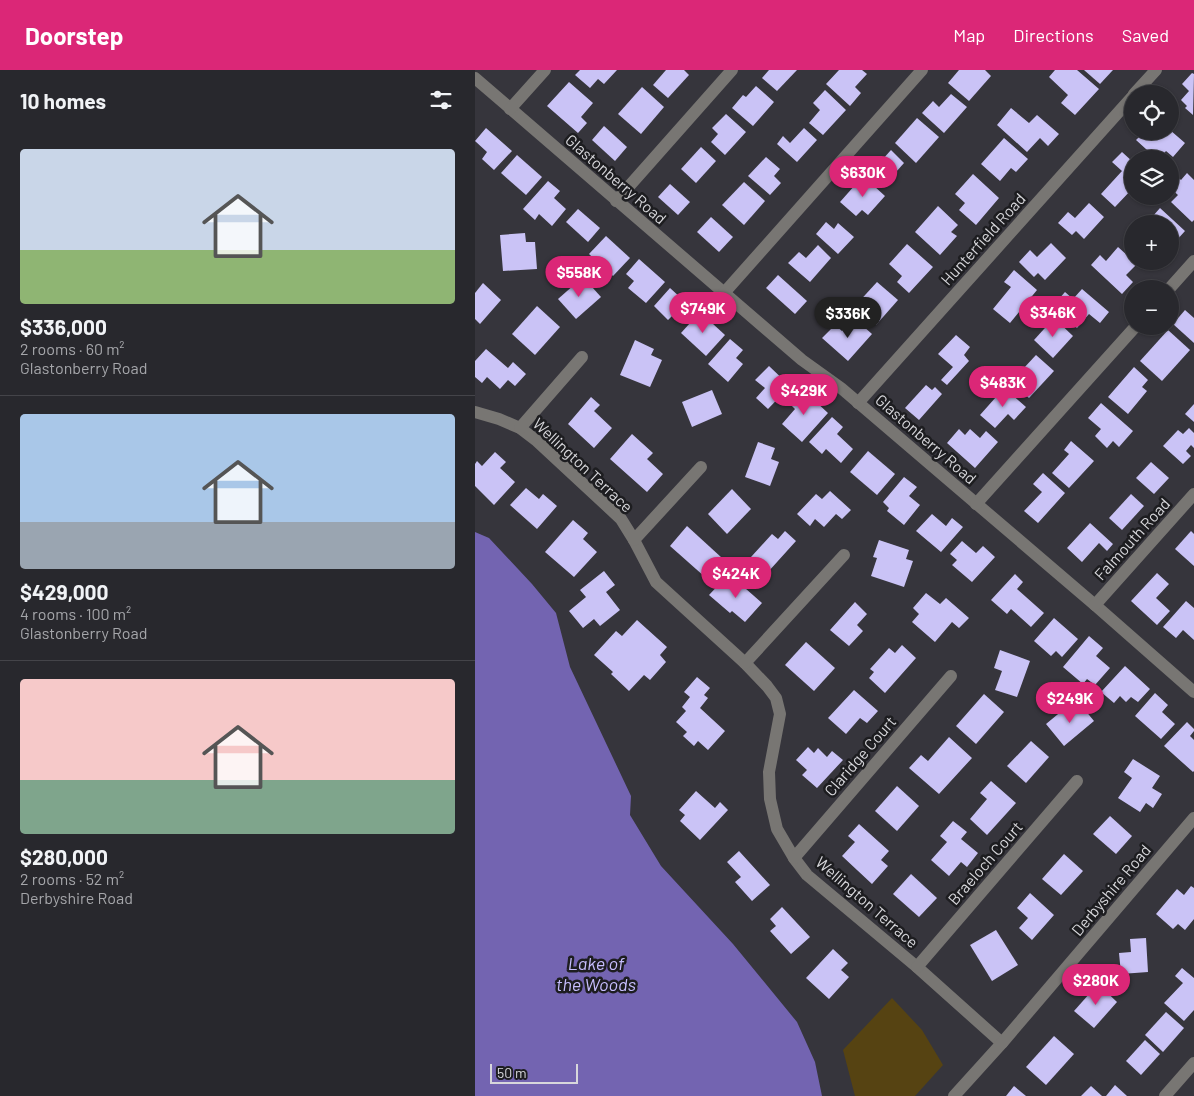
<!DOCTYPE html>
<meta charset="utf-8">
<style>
:root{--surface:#28282d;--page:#303035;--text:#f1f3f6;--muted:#a5a6aa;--line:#444449;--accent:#db2777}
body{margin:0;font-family:Barlow,sans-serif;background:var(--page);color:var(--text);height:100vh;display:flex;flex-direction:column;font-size:19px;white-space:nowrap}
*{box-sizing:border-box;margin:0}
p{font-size:16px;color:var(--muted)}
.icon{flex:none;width:28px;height:28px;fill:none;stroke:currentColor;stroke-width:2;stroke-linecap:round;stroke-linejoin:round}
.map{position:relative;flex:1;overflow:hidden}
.sheet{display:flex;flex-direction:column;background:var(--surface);width:475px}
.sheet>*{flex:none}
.controls{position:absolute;left:649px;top:15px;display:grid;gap:10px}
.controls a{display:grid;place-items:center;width:55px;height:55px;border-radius:50%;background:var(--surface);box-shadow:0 1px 4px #0004,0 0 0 1px var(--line);font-size:25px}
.scale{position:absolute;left:15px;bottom:12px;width:88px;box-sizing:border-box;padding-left:5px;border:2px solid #d7d7db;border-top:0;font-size:14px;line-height:18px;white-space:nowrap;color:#d7d7db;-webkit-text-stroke:4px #1d1d20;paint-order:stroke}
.price{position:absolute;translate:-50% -42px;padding:0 11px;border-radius:18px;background:var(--accent);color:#fff;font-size:16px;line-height:32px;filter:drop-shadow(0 1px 2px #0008)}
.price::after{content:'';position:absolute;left:50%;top:30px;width:15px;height:11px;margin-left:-8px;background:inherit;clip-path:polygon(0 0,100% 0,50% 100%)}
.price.current{background:#222;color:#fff}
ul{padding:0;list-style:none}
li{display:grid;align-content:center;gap:10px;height:265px;padding:0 20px}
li+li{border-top:1px solid var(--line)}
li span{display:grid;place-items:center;height:155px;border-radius:5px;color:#555}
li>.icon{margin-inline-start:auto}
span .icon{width:90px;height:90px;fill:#fffc;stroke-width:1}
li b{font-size:21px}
h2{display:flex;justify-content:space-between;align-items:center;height:60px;padding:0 20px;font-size:21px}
header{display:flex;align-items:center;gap:30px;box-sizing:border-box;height:70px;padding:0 25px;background:var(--accent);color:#fff}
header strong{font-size:24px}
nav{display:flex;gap:28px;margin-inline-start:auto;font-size:18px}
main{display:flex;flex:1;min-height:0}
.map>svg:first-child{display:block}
.green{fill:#564312}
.water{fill:#7364b1}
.building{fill:#cac3f6}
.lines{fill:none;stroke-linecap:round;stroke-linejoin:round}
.minor{stroke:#787673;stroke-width:12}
.labels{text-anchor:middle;stroke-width:5;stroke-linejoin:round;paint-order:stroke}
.street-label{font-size:16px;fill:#d7d7db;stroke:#1d1d20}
.water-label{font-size:18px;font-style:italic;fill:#c7befe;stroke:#1d1d20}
</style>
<header>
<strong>Doorstep</strong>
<nav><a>Map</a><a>Directions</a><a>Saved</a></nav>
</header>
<main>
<section class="sheet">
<h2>10 homes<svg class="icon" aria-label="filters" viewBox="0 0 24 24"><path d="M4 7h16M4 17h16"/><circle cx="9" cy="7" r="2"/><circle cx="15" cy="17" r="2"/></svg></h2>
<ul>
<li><span style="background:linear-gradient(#c9d6e8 65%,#8fb573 0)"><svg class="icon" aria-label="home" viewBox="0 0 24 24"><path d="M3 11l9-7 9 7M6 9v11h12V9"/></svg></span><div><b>$336,000</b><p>2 rooms · 60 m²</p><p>Glastonberry Road</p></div></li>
<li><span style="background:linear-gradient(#a9c7e8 70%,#9aa5b1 0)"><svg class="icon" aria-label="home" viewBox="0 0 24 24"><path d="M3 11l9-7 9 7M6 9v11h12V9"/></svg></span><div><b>$429,000</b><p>4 rooms · 100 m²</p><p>Glastonberry Road</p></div></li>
<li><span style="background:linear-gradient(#f6c9c9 65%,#7fa58c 0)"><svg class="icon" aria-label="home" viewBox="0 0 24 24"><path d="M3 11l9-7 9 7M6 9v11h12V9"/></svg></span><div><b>$280,000</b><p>2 rooms · 52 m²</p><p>Derbyshire Road</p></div></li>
</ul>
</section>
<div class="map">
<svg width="719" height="1026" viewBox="0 0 719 1026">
<rect width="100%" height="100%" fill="#36353c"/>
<!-- green -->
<polygon class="green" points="417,928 447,960 468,995 440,1026 380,1026 368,980"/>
<!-- water -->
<polygon class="water" points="0,462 14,468 57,514 81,543 95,597 156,726 155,745 186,796 258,874 322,952 340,992 347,1026 0,1026"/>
<!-- building -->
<g class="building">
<polygon points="105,0 142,0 129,14 123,9 115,18 100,5"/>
<polygon points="191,0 209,0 214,5 193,28 178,15"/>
<polygon points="294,0 322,0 302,21 287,8"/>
<polygon points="364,0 387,0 392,4 380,17 386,23 375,36 351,14"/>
<polygon points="484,0 510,0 516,6 494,31 473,13"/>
<polygon points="580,0 602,0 624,19 600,45 586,33 593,25 574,7"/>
<polygon points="609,0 638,0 625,14"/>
<polygon points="717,3 719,4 718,45 710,38 712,36 706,30 714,21 707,14"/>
<polygon points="94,12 118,33 106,47 112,53 103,63 72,36"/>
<polygon points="281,16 299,32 278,56 257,38 268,25 271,27"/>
<polygon points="167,17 189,37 166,64 143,44"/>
<polygon points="350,20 371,40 348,65 334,53 345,40 338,33"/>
<polygon points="476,24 492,37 469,63 447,43 458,31 464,37"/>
<polygon points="536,38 554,53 562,45 584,64 573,76 565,68 552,82 522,55"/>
<polygon points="251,44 271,62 250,85 236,72 243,64 237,58"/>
<polygon points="442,48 464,67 441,93 420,73"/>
<polygon points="129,56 152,77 140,91 117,70"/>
<polygon points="11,58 37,81 19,100 7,89 12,82 0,71"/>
<polygon points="329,58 342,70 322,92 302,74 308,66 315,73"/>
<polygon points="695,60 710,73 698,87 691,81 684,89 682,89 661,70 668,63 675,70 683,61 695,61"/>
<polygon points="529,68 553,89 541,102 536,98 525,111 506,94"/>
<polygon points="226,77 241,91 221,113 206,99"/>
<polygon points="416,80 429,93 413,111 399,99"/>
<polygon points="647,82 658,92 656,99 658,100 658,118 640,137 626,124 647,101 637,92"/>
<polygon points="42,85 67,107 51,125 26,103"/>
<polygon points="291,87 305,99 299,106 306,113 295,125 273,106"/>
<polygon points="712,103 719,110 719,150 717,152 696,132 703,125 695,118 695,109 699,104 706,110"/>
<polygon points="498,104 524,128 501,155 484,140 490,133 480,124"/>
<polygon points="388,106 410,126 393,145 387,140 381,146 365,132"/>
<polygon points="73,111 85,121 79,128 91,139 77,156 64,144 60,150 48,139"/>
<polygon points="269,112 290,131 269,155 247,135"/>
<polygon points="195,114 215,132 203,145 183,127"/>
<polygon points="614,133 629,147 609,169 601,161 597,165 583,153 593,142 600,148"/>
<polygon points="463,136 483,155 476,162 482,166 465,185 440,162"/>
<polygon points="685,138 710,161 701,171 695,165 695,154 671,154"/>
<polygon points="103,139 125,158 113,172 91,152"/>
<polygon points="236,147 258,167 244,182 222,162"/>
<polygon points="351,152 359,159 363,153 379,167 363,184 341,164"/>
<polygon points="50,163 51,172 60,172 62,199 28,201 25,165"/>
<polygon points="131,166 155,188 138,206 114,184"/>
<polygon points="576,173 591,188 570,210 563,203 559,207 544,192 555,180 562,187"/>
<polygon points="432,174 458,197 434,223 422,212 427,206 414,194"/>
<polygon points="343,175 356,188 335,212 313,193 324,182 331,188"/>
<polygon points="643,177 662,194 651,205 658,212 647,224 616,195 625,185 631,191"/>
<polygon points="164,189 190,212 171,233 153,218 159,211 151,204"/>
<polygon points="539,200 562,220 535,253 518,239 536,217 529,212"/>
<polygon points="303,205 332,231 320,244 291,218"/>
<polygon points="108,207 126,227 101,249 83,229"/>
<polygon points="402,212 423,230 401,255 380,236"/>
<polygon points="8,213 26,230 5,254 0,249 0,223"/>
<polygon points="195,218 217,238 206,250 199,244 193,250 179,236"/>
<polygon points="607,219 634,242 625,253 614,244 602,258 586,245 592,238 583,230 590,222 598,229"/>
<polygon points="62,236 85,257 60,285 37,264"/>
<polygon points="710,240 719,248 719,273 698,254"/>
<polygon points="225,242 250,265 231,286 206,263"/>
<polygon points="379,248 397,264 373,291 347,268 360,255 367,261"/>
<polygon points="579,248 598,266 578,288 559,270"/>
<polygon points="693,260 715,280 687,311 665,291"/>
<polygon points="481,265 495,277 489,285 494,291 472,315 466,310 478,297 463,284"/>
<polygon points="255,269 268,280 261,288 268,294 253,312 233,294"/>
<polygon points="160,270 179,279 176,285 187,290 175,317 145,305"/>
<polygon points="11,279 33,298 38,292 51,304 40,316 33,310 25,319 12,307 7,313 0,307 0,291"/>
<polygon points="561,285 579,301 554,328 536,312"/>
<polygon points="294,296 315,316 293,339 281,328 290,318 280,310"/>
<polygon points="659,297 673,310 667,317 672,321 653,344 633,327"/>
<polygon points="451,315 457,320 460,317 467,324 444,350 430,338"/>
<polygon points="529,318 551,337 539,350 533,344 520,358 505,345"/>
<polygon points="327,319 353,343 327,372 307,354 320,339 314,333"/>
<polygon points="237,320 247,344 217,357 207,332"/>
<polygon points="116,327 125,335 119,341 137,358 119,378 93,354"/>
<polygon points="626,333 658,361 644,377 638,371 632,378 620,366 626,359 613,348"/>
<polygon points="719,334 719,352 710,344"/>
<polygon points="357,347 368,357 362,364 378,379 366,393 351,379 347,384 334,372"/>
<polygon points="714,358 719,363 719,378 716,375 711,381 716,386 708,394 688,376 703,360 708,364"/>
<polygon points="484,359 490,365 495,359 505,368 511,361 523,372 500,398 472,373"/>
<polygon points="157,364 178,383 172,389 188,404 172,422 135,389"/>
<polygon points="596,371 619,391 594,418 577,403 594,384 589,380"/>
<polygon points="283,372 300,378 296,389 304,392 295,416 270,407"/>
<polygon points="393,381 420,404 402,425 375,402"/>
<polygon points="20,382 31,392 25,398 40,412 19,435 0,416 0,394 2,391 7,396"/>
<polygon points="676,392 694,408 679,424 661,408"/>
<polygon points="568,403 590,423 563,453 549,441 567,422 558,414"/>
<polygon points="429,407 442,417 434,426 445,435 429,455 412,441 414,438 408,432"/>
<polygon points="51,418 64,429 68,424 82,436 62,459 35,435"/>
<polygon points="257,419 276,439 252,464 233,444"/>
<polygon points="355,421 376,440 367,449 361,444 349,457 340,449 335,456 322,444 341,424 347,429"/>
<polygon points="656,424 669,436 647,460 634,448"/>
<polygon points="457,444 471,456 477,448 488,457 466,482 441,461"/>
<polygon points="98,450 113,463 108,469 122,482 99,507 70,482"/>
<polygon points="615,453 638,474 632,481 624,473 607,492 592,478"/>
<polygon points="212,456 247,488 230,507 195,476"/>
<polygon points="310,461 321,471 293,502 276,487 297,464 303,469"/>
<polygon points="716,461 719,464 719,496 700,479"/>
<polygon points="404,470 434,480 431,489 438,491 429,517 396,506 402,488 398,487"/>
<polygon points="487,471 501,483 508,476 520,487 497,512 477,495 482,490 475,484"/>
<polygon points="129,501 140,515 131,522 145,540 125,556 119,549 108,558 94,541 111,527 105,520"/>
<polygon points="682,503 694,514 681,528 695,541 682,555 656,531"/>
<polygon points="540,504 548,512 542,519 569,543 556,557 536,539 532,544 516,530"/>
<polygon points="249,509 257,516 262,511 287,533 270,552 257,541 255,543 234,525"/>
<polygon points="451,523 465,534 471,528 494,548 484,558 477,552 460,572 437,552 444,544 438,538"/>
<polygon points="711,531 719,538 719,570 708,560 701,568 688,557"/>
<polygon points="380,532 392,544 382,555 388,561 374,576 355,560"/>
<polygon points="579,548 603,569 587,587 581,581 576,586 559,571"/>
<polygon points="162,550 192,577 185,585 191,592 175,610 169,605 154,621 136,604 138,602 119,585 141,561 147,566"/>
<polygon points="614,566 628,578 621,586 635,598 620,615 612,609 608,614 588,597"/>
<polygon points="331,572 360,598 339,621 310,595"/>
<polygon points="427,575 441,588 410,623 394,608 399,602 395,599 414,578 420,583"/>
<polygon points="525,580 555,591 542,627 520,620 527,601 519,598"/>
<polygon points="650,596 675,619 663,632 656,627 651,632 645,626 639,633 626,622"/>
<polygon points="222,607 235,618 229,625 233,628 225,638 250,661 233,680 223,671 219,676 208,666 212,662 201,652 211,641 207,637 215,627 209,622"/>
<polygon points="379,620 403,641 392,653 385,648 371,664 353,648"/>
<polygon points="680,623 693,635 687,642 700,654 686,669 660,646"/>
<polygon points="509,624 529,642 501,674 481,656"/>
<polygon points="605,634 619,651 589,676 571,654 594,635 598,640"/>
<polygon points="712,652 719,659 719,661 715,666 719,670 719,701 718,702 689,676"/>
<polygon points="474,667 497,688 464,724 434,698 446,685 453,691"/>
<polygon points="556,671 574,687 551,713 532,696"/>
<polygon points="333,677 339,683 343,678 352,687 357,681 368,690 342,718 327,705 332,700 321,690"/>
<polygon points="658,689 685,706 677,718 687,724 678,738 671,733 665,742 643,728 657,708 649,702"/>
<polygon points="516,711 541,733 512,765 495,749 512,729 505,723"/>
<polygon points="422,716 444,736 422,761 400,741"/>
<polygon points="221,721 240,738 245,732 253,740 225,770 205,751 210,745 204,740"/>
<polygon points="635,746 657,766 641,784 618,764"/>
<polygon points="478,751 492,762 486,769 503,783 492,797 486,792 474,806 456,790 472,772 465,766"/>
<polygon points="384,754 414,781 406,790 413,796 397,814 367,786 380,772 373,766"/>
<polygon points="264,781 295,815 277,831 260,812 266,807 252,792"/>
<polygon points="589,784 608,801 586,825 567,809"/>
<polygon points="436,804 462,828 444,847 418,824"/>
<polygon points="716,816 719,818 719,849 710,860 703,854 698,859 681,844 702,819 709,825"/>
<polygon points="555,823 579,845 557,870 544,858 553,848 542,838"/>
<polygon points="307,837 335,867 316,884 295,861 301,856 295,849"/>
<polygon points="521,860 543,895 517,911 495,875"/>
<polygon points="671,868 673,902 646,904 644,883 656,882 655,869"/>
<polygon points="358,879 373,893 366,900 374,907 354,929 331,908"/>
<polygon points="707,898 719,908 719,940 709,951 689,933 708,913 700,906"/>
<polygon points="623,914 642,932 619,958 599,941"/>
<polygon points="691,942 709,958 688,982 670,965"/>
<polygon points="579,966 599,984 571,1015 551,997"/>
<polygon points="670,970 685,984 666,1005 651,991"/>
<polygon points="640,1015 652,1026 631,1026"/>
<polygon points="539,1016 551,1026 531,1026"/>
<polygon points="616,1016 627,1026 606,1026"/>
</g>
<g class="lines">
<!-- minor -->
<g class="minor">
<polyline points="0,8 327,290 366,318 620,535 719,622"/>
<polyline points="659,24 681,0"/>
<polyline points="35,39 70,0"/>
<polyline points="141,131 257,0"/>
<polyline points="694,219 719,191"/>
<polyline points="249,223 447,0"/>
<polyline points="383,333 658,26"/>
<polyline points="0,342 24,349 45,358 62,371 146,449 159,470 181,512 270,593 292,616 301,628 305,644 294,702 295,729 302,759 319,788 332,805 442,897 527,973"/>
<polyline points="45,358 107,287"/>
<polyline points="501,434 661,256"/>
<polyline points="159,470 226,397"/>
<polyline points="620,535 719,424"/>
<polyline points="270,593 369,485"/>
<polyline points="319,788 476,606"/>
<polyline points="442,897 602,711"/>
<polyline points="479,1026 527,973 719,748"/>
<polyline points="690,1026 719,993"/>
</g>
</g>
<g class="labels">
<!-- street labels -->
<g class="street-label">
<text transform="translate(141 109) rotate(41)" y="6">Glastonberry Road</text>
<text transform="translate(508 169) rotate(-48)" y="6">Hunterfield Road</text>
<text transform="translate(451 369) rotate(41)" y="6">Glastonberry Road</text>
<text transform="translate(108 395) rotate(43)" y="6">Wellington Terrace</text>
<text transform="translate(657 469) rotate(-48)" y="6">Falmouth Road</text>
<text transform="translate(385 686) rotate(-49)" y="6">Claridge Court</text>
<text transform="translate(510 793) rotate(-49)" y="6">Braeloch Court</text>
<text transform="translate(636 820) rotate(-50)" y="6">Derbyshire Road</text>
<text transform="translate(392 832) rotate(41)" y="6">Wellington Terrace</text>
</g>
<!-- water labels -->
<g class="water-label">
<text x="121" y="900">Lake of<tspan x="121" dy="21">the Woods</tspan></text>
</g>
</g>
</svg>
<div class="controls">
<a><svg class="icon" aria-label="locate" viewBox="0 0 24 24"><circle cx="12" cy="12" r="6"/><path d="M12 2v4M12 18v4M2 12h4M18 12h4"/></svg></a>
<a><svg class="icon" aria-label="layers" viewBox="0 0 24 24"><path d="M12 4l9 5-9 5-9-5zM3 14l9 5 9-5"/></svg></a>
<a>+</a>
<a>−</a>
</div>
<div class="scale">50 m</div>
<b class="price" style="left:388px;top:128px">$630K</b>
<b class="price" style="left:104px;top:228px">$558K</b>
<b class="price" style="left:228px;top:264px">$749K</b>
<b class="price" style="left:578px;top:268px">$346K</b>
<b class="price current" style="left:373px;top:269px">$336K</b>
<b class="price" style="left:528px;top:338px">$483K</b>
<b class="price" style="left:329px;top:346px">$429K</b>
<b class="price" style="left:261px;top:529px">$424K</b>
<b class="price" style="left:595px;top:654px">$249K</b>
<b class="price" style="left:621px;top:936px">$280K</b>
</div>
</main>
